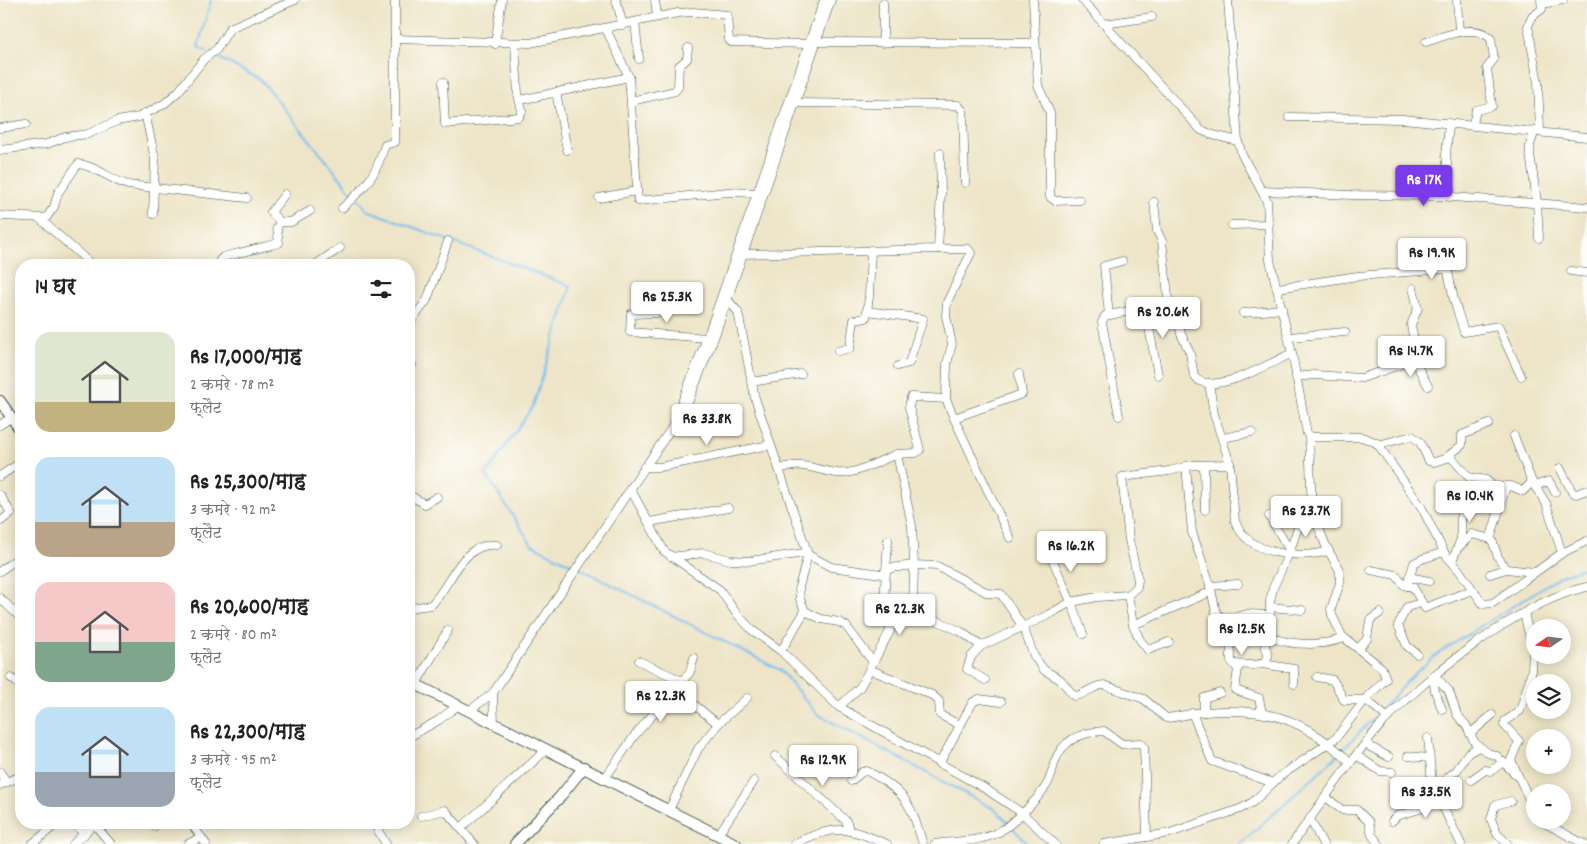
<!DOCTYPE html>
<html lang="hi">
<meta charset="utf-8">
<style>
:root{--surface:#fff;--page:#f6f6f6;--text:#222;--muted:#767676;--accent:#7c3aed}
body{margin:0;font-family:Dekko,"Playpen Sans Deva",sans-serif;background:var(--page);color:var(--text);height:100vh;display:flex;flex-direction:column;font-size:19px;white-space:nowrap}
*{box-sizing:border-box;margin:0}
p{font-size:16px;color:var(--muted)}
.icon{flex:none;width:28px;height:28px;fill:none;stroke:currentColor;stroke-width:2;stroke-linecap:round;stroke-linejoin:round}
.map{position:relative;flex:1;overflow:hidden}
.side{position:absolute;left:15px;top:259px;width:400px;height:570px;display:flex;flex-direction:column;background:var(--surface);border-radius:20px;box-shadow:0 2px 12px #0003}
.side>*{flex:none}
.needle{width:32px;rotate:256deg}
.controls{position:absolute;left:1526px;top:619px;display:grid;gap:10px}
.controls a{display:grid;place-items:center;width:45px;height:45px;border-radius:50%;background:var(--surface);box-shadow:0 2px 12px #0003;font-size:25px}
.price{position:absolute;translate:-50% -42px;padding:0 11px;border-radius:5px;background:#fff;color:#222;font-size:16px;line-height:32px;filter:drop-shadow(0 1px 2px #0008)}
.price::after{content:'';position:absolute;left:50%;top:30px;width:15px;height:11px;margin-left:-8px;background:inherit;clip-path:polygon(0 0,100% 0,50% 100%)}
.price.active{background:var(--accent);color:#fff}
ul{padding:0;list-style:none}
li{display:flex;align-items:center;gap:15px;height:125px;padding:0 20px}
li span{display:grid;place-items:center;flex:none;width:140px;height:100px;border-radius:15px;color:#555}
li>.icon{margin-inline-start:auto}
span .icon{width:60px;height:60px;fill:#fffc;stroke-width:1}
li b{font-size:21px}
h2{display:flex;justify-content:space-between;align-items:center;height:60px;padding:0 20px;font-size:21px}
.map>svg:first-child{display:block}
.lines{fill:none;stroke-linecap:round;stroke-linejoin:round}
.stream{stroke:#7bbef1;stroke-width:2}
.street-casing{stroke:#3e564a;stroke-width:9}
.secondary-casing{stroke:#3e564a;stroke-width:12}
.street{stroke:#fff;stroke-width:8}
.secondary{stroke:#fff;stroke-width:10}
</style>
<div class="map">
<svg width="1587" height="844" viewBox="0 0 1587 844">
<rect width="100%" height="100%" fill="#fdfcf7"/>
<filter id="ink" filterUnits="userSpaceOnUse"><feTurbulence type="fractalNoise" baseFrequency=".02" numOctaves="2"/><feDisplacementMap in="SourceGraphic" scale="10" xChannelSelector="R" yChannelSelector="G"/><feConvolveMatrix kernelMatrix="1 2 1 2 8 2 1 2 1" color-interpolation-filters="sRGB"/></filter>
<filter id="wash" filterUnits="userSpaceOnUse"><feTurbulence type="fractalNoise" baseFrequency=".0096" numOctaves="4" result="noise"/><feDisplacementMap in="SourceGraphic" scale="20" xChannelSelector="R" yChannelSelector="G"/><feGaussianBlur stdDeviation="1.12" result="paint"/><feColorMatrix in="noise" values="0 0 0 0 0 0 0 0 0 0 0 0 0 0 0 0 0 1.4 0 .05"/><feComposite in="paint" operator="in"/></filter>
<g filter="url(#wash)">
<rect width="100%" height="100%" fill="#eee5c8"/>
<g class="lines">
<!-- stream -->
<g class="stream">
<polyline points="208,52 198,47 211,0"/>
<polyline points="213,55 261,80 354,195"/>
<polyline points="358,198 367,210 571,286 533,406 486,475 532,545 575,566"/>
<polyline points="579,568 780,670 817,714 996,810 1008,823"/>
<polyline points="1381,710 1413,675 1439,653 1562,575 1587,567"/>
<polyline points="1341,751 1378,714"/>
<polyline points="1011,826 1028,844"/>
<polyline points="1240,844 1338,755"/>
</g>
</g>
</g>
<g filter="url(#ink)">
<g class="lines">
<defs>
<g id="street">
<polyline points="395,0 395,39"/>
<polyline points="616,0 623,25"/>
<polyline points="655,0 657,17"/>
<polyline points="1033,0 1038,85 1050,113 1050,197 1055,201 1080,200"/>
<polyline points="1082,0 1201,130 1213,135 1238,141"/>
<polyline points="1228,0 1238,141 1242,155 1267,201 1270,260 1292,353 1307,434 1312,437 1362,437 1377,443 1422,508 1445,554 1459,570 1483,604 1493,603 1562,553 1587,541"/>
<polyline points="1457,0 1459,32"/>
<polyline points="883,3 883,43"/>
<polyline points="1542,4 1563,0"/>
<polyline points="635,22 639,59"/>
<polyline points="1104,24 1152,17"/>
<polyline points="817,42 1035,43"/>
<path d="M1426,42C1444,36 1477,22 1491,39L1494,59L1487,68L1492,106L1476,110L1473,124"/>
<polyline points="495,44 502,0"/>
<polyline points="629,77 638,201 728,192 756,193"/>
<polyline points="443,82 445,124 519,117 522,111 518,94 515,44"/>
<polyline points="556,92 567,150"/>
<polyline points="520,100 629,77 606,29"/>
<polyline points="631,101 675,91 678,87 679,66 687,59 688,48"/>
<polyline points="796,103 958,105 963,111 965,183"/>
<polyline points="145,113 155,159 153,214"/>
<polyline points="1289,117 1403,119 1587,137"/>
<polyline points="1449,123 1446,155 1451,196"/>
<polyline points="0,128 26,124"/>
<polyline points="1535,130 1530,145 1530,154 1537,202 1539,238"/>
<polyline points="1540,131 1538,83 1528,26 1532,17 1542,9 1541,0"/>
<polyline points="0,150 47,144 65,137 88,134 117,121 139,117 164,104 178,92 204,59 217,49 230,28 295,0"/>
<polyline points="1263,191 1351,195 1439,196 1587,207"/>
<polyline points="285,194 271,212 280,222 291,222 310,211"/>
<polyline points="599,198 636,191"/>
<polyline points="1154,202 1157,231 1162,241 1169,305"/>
<path d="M342,208C367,186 375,177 385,145L395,142V39L530,43L678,13L693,12L727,15L729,40L731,42L809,44"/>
<path d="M0,216L46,218L54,207L58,193L78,164C97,166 110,180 128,185L247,198"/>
<polyline points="40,219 92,265"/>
<polyline points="1232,225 1269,224"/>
<polyline points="938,249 968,249 971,253 947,302 946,316 952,344 947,364 946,399 954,418 1022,394 1019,374"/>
<polyline points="743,254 938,249 941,193 940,153"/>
<polyline points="221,265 220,260 223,257 279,243 277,228 280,222"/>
<polyline points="315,265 340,248"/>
<polyline points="1571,271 1587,273"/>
<polyline points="1278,288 1358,276 1445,269 1448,272 1454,300 1464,332 1498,326 1521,376"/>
<polyline points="661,290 657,313 631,314 630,332 707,338"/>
<polyline points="727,299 738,312 755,398 779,469"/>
<polyline points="1145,307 1158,375"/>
<polyline points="868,311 923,319 909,363 898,366"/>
<polyline points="1243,313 1282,309"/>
<polyline points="1109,315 1104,266 1122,261"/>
<polyline points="409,324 427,300 448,241"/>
<polyline points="1289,337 1345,332"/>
<polyline points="838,351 850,348 854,320 866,318 869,297 871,250"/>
<polyline points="409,359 412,365 409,368"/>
<polyline points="1414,360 1428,386"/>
<polyline points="1296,377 1314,375 1362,378 1414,360 1416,352 1411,325 1418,308 1413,288"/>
<polyline points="751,382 801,374"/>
<path d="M1209,383L1214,414L1230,464L1235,521C1248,556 1298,559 1329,551"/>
<polyline points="681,412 682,402 707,338 824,0"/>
<path d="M1119,416L1102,322L1105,316L1163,304L1172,306L1176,311L1181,334L1190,353L1194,376C1210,399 1273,362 1292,353"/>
<polyline points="954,418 1010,538"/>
<polyline points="0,425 12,417"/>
<polyline points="1514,436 1532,482 1546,503 1562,553"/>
<polyline points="1223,438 1252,432"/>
<polyline points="1378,445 1412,436 1420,442 1429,461 1434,462 1451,457 1469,477 1486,480 1494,487 1511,486 1523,491 1532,482"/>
<polyline points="897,454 916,453 920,450 909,407 911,397 946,399"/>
<polyline points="1447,457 1462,445 1462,435 1489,424"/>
<polyline points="1204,465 1205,510"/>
<polyline points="1186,466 1192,532 1210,585 1216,612 1230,628 1231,661 1238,669 1235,690 1259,698 1262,713"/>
<polyline points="644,467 660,467 770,445"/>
<polyline points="1560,468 1572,492 1576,494 1587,490"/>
<polyline points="0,476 21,462"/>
<polyline points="1535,486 1549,481 1555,492"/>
<polyline points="630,488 664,551 720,590 736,613 752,630 781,651 839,707 984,788 1022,813 1055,844"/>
<polyline points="0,495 11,513 1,521"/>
<polyline points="409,495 425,504 437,497"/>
<polyline points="1269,516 1290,551"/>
<polyline points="649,522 728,508"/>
<polyline points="1459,547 1472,534 1491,539"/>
<polyline points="1050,554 1071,602 1083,634"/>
<polyline points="671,557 703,553 731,560 749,561 805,553 831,567 882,574 891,568 914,565 913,610 960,631 981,646"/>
<polyline points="1452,561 1461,539 1461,511 1471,495"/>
<polyline points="1506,569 1498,557 1491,537 1506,486"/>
<polyline points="1371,570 1396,575 1404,585 1413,587 1425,608 1472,590"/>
<polyline points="0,571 21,556"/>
<polyline points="1490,574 1506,569 1535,572"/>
<polyline points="1409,577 1429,581"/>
<polyline points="1210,586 1238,584"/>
<polyline points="1407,586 1414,563 1422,559 1444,552"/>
<polyline points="1128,595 1133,625"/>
<polyline points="0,598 21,618"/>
<polyline points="1270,607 1302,610"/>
<path d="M409,608L431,605C452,584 461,542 497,545"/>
<polyline points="805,611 821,619 839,622 846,626 873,662"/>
<polyline points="1524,613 1533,651 1532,671 1520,711 1505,721 1504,725 1519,741 1511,760 1535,812"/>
<polyline points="1222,620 1248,614 1270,615"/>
<path d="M1270,637C1292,646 1323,646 1344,638"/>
<polyline points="1169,642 1148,650 1140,640 1133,625 1210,592"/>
<polyline points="1359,648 1367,639 1370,620 1380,613"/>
<path d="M781,651L805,611L800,599L799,587L808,554L779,469C802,461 815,470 837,473C856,475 879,461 897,454L912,526L914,565L937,566L988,593L1001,594L1023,627L1034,656L1044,670L1061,680L1074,696C1084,696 1093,685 1104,685L1144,699L1166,718C1179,717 1191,713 1204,712C1268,707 1303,718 1350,762"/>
<polyline points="1417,654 1407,646 1398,625 1407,607 1421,603"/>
<polyline points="639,661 682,681"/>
<path d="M1234,664C1244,664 1266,669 1268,656C1268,652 1265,648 1265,644L1271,635L1270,601L1273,588L1289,553L1302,516L1312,511"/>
<polyline points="1263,664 1294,669 1294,684"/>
<polyline points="871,670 932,695 939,701 940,715 960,725"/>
<polyline points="1435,676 1449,691 1457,715 1466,725 1475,743 1488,753 1497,756 1514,773"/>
<polyline points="1317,677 1333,680 1344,700 1366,700 1388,718"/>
<polyline points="1433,677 1435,691 1442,709"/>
<polyline points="11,678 21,686"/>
<polyline points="985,680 967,669 971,657 981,646 1046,616 1071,602 1097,597 1128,595 1137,587 1138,580 1129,540 1122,477 1169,471 1193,465 1230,464"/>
<polyline points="409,692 416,684 448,630"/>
<polyline points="493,693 494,724"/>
<polyline points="839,707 860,687 890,631 891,619 884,602 888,540"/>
<polyline points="469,711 493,693 687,405 715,335 831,0"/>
<polyline points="1204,712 1204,698 1220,693"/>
<polyline points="1192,713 1212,761 1273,783"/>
<polyline points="718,724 747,698"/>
<polyline points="1470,734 1492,715"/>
<polyline points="409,737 439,720 457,706"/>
<polyline points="1428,738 1432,784 1461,844"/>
<polyline points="1365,744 1389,757"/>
<polyline points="1356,755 1380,771 1392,772"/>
<polyline points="775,756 846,821 850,831"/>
<polyline points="1408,756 1429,758"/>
<polyline points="939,764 973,702 979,699 1001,702"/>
<polyline points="0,772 7,782"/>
<polyline points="605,778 635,735 690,672 694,658"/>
<polyline points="1471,780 1485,770 1491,771 1503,762"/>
<path d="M851,781L862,772L867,771C907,792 910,803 923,844"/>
<polyline points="0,785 21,776"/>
<polyline points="1326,797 1342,810 1357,810 1369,822 1372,835 1379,844"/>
<polyline points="1439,797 1447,778 1457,770 1468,753 1479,747"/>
<polyline points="669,810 698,749 718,724 675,689"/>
<polyline points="421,816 445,810 474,844"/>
<polyline points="1310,819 1323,844"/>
<polyline points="1539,820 1584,844"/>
<polyline points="1392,821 1397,816 1423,808 1436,792"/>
<polyline points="74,822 84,835"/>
<polyline points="150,822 155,826 161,822"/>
<polyline points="190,822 206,844"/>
<polyline points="373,822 386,844"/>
<polyline points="95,825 111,844"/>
<polyline points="461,828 546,750"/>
<polyline points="718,835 754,781"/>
<polyline points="32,844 59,822"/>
<polyline points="73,844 97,822"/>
<polyline points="188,844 201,837"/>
<path d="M794,844C810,836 832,827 850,831C863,833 875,840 887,844"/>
<path d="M935,844C954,841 981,842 999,832C1016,822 1035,802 1046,786C1051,779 1052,770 1055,761C1063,739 1083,732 1104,731L1122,744L1141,743L1144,747L1147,837"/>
<polyline points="1104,844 1170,833 1240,809 1253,802 1279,777 1336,738 1368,696 1386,679 1382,668 1342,636 1332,615 1331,609 1340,583 1340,571 1326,546 1312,511 1309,436"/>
<path d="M1292,844C1320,805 1347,764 1378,728C1422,679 1523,600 1587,587"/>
<polyline points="1508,844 1497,834 1491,819 1495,805 1511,801"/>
</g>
<g id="secondary">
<polyline points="0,401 21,431"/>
<polyline points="409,681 736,844"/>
<polyline points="515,844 559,798 584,767"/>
</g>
</defs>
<!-- street casing -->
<use href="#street" class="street-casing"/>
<!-- secondary casing -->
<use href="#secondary" class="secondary-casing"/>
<!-- street -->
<use href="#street" class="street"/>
<!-- secondary -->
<use href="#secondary" class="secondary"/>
</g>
</g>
</svg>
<div class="controls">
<a><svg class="needle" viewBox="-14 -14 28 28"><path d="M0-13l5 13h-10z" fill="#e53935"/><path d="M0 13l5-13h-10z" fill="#767676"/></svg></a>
<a><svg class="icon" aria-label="layers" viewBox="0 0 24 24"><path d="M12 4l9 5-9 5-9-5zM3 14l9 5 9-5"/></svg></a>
<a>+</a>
<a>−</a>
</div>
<b class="price active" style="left:1424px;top:207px">Rs 17K</b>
<b class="price" style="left:1432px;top:280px">Rs 19.9K</b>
<b class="price" style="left:667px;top:324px">Rs 25.3K</b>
<b class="price" style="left:1163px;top:339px">Rs 20.6K</b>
<b class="price" style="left:1411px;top:378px">Rs 14.7K</b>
<b class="price" style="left:707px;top:446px">Rs 33.8K</b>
<b class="price" style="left:1470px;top:523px">Rs 10.4K</b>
<b class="price" style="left:1306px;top:538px">Rs 23.7K</b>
<b class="price" style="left:1071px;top:573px">Rs 16.2K</b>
<b class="price" style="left:900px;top:636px">Rs 22.3K</b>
<b class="price" style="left:1242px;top:656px">Rs 12.5K</b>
<b class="price" style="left:661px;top:723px">Rs 22.3K</b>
<b class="price" style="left:823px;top:787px">Rs 12.9K</b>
<b class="price" style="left:1426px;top:819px">Rs 33.5K</b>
<section class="side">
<h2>14 घर<svg class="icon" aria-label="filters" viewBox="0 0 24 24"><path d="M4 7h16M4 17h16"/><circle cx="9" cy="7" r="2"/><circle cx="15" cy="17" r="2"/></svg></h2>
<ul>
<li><span style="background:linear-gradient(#dfe7d0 70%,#c2b280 0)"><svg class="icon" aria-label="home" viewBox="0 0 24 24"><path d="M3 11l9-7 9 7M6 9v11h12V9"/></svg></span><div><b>Rs 17,000/माह</b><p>2 कमरे · 78 m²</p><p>फ़्लैट</p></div></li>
<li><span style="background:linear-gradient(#bfe0f5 65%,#b9a48a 0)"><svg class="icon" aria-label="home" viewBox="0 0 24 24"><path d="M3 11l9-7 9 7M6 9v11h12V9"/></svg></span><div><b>Rs 25,300/माह</b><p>3 कमरे · 92 m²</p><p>फ़्लैट</p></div></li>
<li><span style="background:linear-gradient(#f6c9c9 60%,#7fa58c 0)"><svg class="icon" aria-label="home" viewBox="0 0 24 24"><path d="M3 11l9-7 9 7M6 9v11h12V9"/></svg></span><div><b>Rs 20,600/माह</b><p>2 कमरे · 80 m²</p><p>फ़्लैट</p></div></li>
<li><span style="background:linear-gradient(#bfe0f5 65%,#9aa5b1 0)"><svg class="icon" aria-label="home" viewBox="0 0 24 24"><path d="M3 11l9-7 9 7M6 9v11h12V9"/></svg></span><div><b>Rs 22,300/माह</b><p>3 कमरे · 95 m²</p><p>फ़्लैट</p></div></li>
</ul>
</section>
</div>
